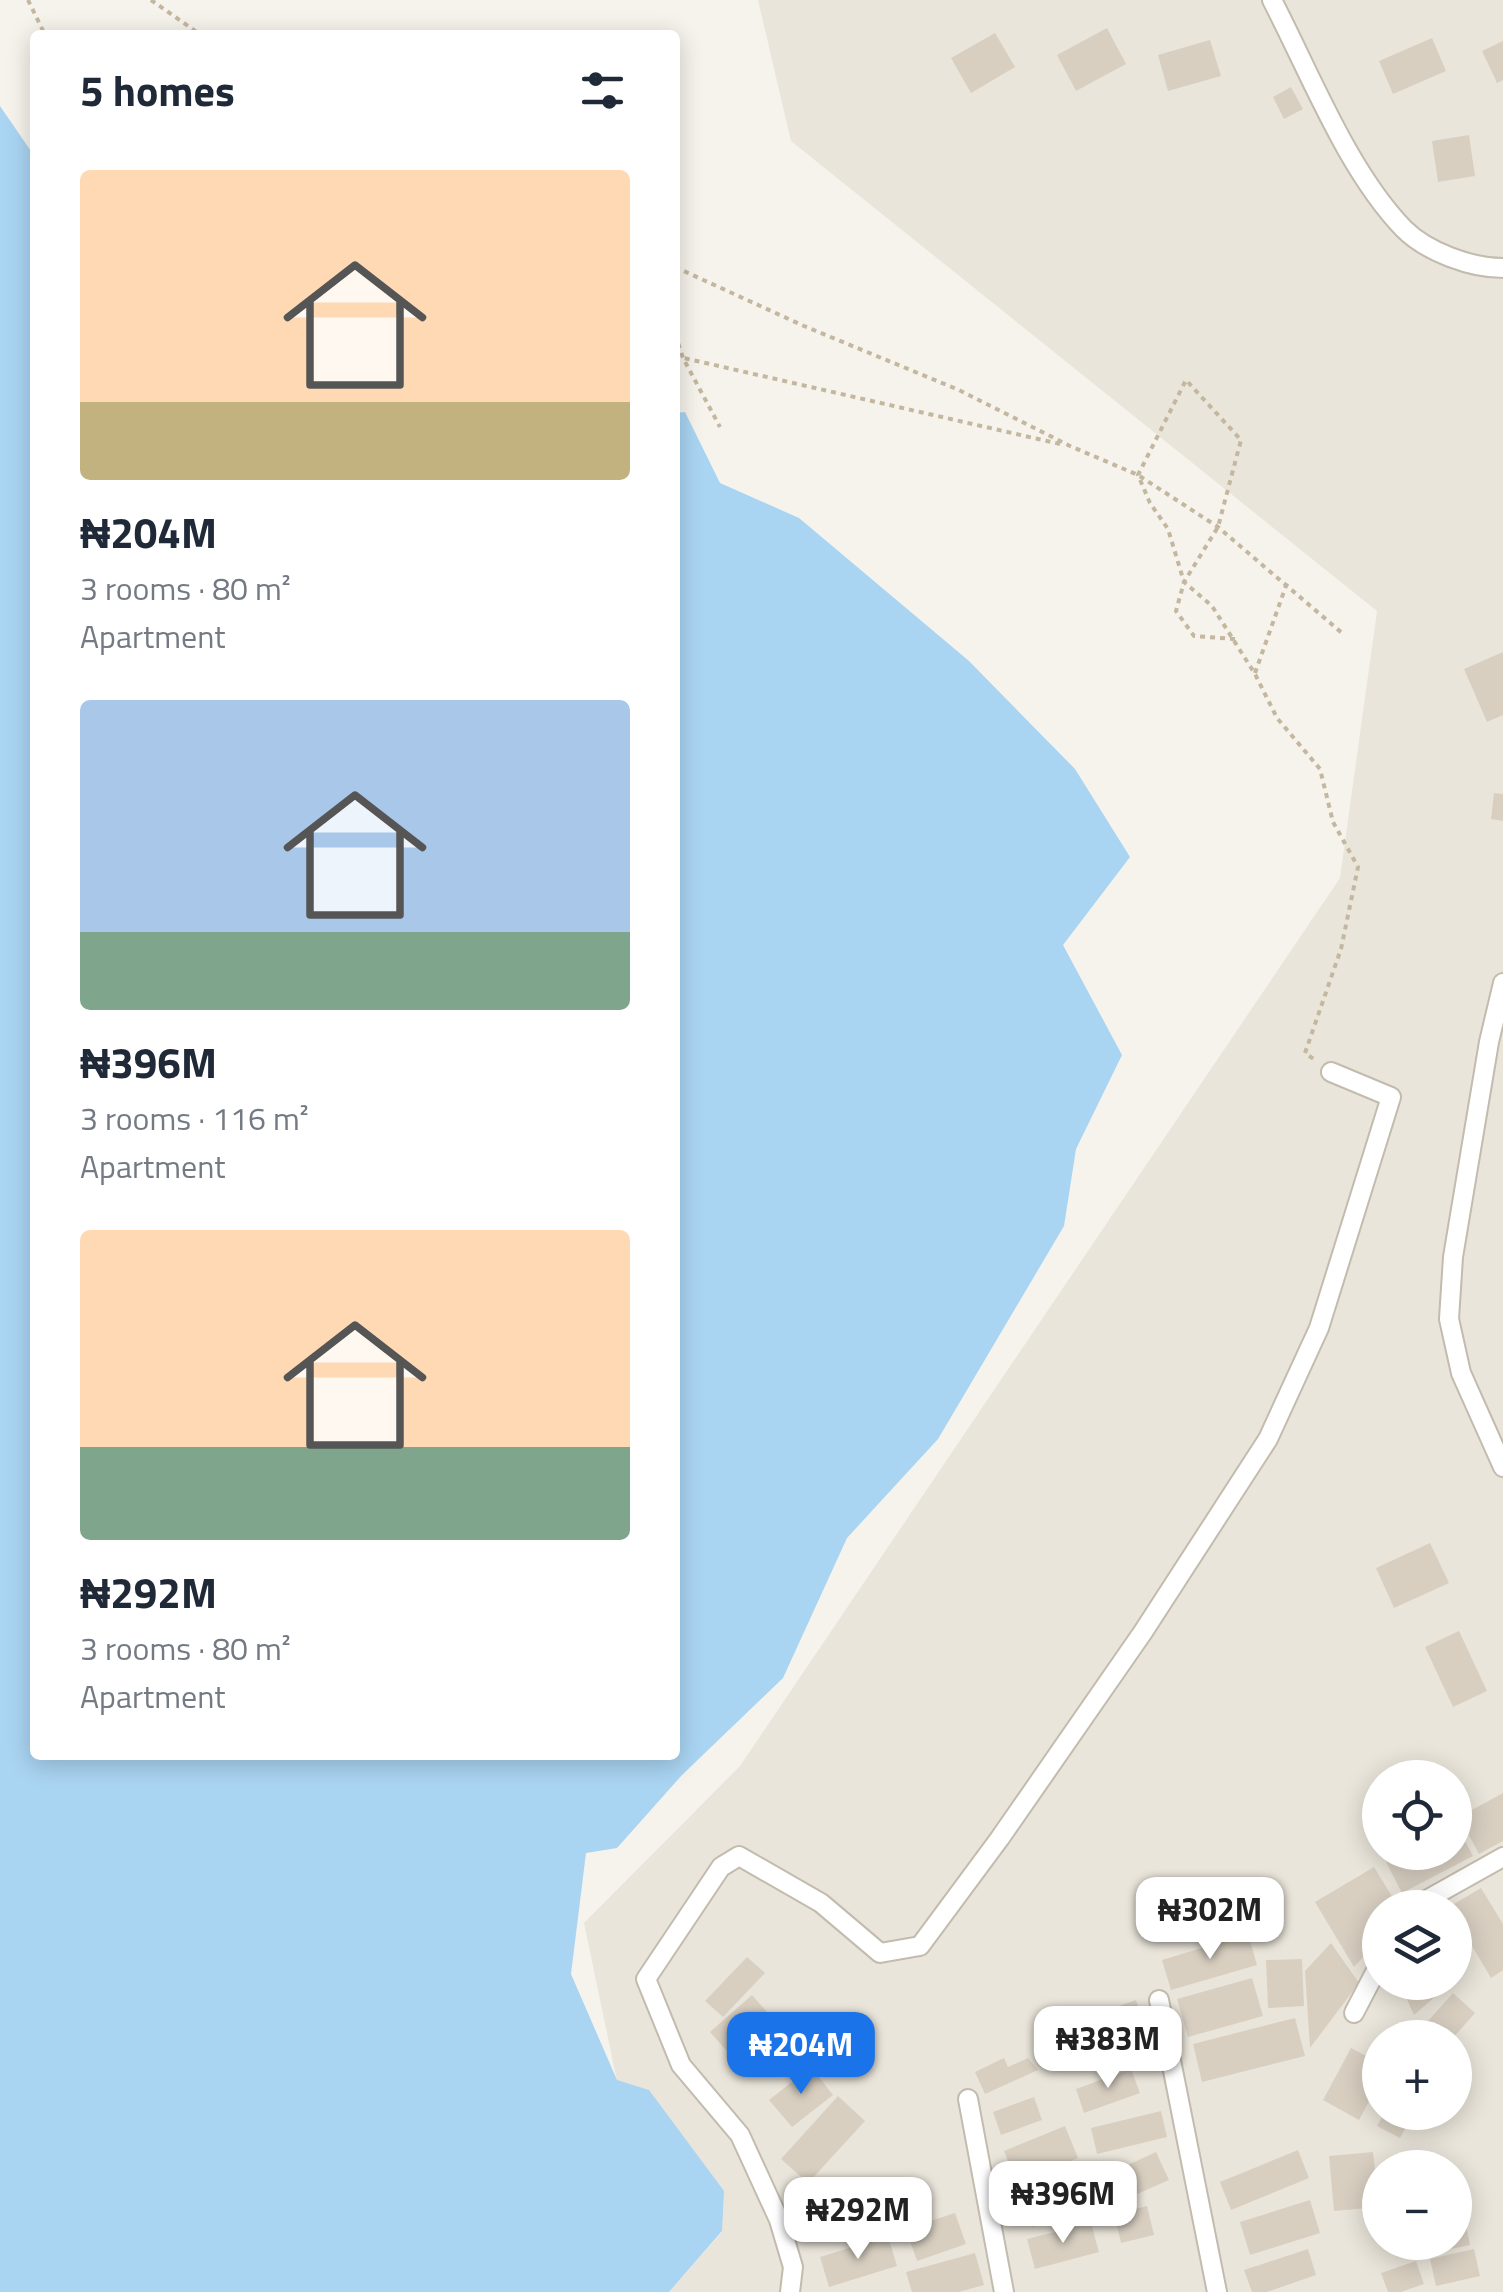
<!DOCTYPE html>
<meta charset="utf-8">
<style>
:root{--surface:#fff;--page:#f2f2f3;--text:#1f2937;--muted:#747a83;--accent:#1a73e8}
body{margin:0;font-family:"Titillium Web",sans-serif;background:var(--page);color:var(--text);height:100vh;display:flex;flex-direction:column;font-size:38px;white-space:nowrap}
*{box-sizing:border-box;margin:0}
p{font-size:32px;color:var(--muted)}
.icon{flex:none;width:55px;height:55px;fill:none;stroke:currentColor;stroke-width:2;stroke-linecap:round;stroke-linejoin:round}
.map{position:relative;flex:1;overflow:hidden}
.sheet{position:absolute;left:30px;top:30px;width:650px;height:1730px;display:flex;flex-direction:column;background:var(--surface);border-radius:10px;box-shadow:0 5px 25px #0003}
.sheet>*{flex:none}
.controls{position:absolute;left:1362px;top:1760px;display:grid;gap:20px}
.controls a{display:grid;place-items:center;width:110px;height:110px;border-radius:50%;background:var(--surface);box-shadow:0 5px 25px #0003;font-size:50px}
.price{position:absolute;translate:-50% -85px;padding:0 22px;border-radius:20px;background:#fff;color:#222;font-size:32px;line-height:65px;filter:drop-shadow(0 2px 5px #0008)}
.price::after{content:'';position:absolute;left:50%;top:60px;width:30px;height:22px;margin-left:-15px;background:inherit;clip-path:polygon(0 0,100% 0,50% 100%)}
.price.on{background:var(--accent);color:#fff}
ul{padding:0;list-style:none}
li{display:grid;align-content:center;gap:20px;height:530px;padding:0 50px}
li span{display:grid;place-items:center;height:310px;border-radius:10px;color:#555}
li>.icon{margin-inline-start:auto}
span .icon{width:180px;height:180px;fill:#fffc;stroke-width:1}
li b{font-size:42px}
h2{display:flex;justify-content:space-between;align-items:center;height:120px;padding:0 50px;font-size:42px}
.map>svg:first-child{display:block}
.residential{fill:#eae5da;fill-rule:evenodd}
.water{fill:#a9d4f2}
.building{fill:#d8cfc1}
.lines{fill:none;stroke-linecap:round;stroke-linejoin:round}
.street-casing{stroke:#c2bbae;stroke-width:22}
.path{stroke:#c4b79f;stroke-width:4;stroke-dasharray:5 5;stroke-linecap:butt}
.street{stroke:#fff;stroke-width:18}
</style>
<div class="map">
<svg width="1503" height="2292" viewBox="0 0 1503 2292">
<rect width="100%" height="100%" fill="#f6f3ec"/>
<!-- residential -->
<path class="residential" d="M758,0H1503V2292H669L722,2232L617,2081L584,1923L740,1766L1340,878L1377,611L791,141ZM1380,1778H1455V1852H1380ZM1380,1908H1455V1982H1380ZM1380,2038H1455V2112H1380ZM1380,2168H1455V2242H1380Z"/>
<!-- water -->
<polygon class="water" points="0,106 35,157 35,1755 675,1755 675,413 685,412 720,483 799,518 969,661 1075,769 1130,857 1063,945 1122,1055 1076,1149 1064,1226 938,1439 847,1538 783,1678 682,1775 617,1848 586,1853 571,1974 617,2080 649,2090 724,2191 722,2231 669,2292 0,2292"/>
<!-- building -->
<g class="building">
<polygon points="1107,28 1126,64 1076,91 1057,55"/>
<polygon points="995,33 1015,67 971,93 951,58"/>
<polygon points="1432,38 1446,71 1393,94 1379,61"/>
<polygon points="1210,40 1221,76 1168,91 1158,55"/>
<polygon points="1503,41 1503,80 1497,83 1482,51"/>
<polygon points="1291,87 1303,109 1284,119 1273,97"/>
<polygon points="1469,135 1475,176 1438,182 1432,141"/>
<polygon points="1503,652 1503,715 1487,722 1464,669"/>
<polygon points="1494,793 1503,794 1503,821 1491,819"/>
<polygon points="1430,1543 1449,1583 1394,1608 1376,1568"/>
<polygon points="1459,1631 1487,1691 1453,1707 1425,1647"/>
<polygon points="1503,1793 1503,1841 1479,1854 1459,1817"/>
<polygon points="1455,1822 1473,1856 1402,1893 1386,1862 1405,1852 1455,1852"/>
<polygon points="1374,1867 1399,1908 1380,1908 1380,1938 1354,1967 1315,1902"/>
<polygon points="1481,1888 1503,1924 1503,1970 1491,1978 1455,1917 1455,1908 1447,1908"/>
<polygon points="1248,1934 1257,1965 1171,1990 1162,1960"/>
<polygon points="1331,1943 1359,1983 1310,2048 1305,1971"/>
<polygon points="747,1957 765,1973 723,2017 705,2001"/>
<polygon points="1302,1959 1304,2006 1268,2008 1266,1960"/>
<polygon points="1252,1978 1263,2016 1188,2037 1177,1999"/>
<polygon points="1424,1984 1436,1996 1414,2015 1404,1993"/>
<polygon points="1453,1993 1475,2013 1453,2038 1428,2038 1420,2030"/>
<polygon points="752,1995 775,2021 733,2058 710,2032"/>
<polygon points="1136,2000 1150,2038 1079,2064 1065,2025"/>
<polygon points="1295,2018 1305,2056 1202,2082 1193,2044"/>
<polygon points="1351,2048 1380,2063 1380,2081 1359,2120 1323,2100"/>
<polygon points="1004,2058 1008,2067 1028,2058 1038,2070 985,2094 975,2072"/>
<polygon points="811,2067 833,2095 792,2127 769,2100"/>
<polygon points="1131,2069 1140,2093 1084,2113 1076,2089"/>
<polygon points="838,2096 865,2121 808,2183 781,2159"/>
<polygon points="1034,2097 1042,2120 1001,2135 993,2112"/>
<polygon points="1161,2111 1167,2137 1097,2154 1091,2128"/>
<polygon points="1385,2112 1414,2112 1400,2138 1377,2126"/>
<polygon points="1065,2126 1078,2158 1017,2183 1004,2151"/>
<polygon points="1298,2150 1309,2178 1231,2210 1220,2182"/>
<polygon points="1156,2152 1169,2180 1119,2202 1106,2175"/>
<polygon points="1373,2152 1379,2207 1334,2211 1329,2156"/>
<polygon points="870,2182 882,2215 817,2239 805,2206"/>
<polygon points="1086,2182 1093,2204 1032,2227 1024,2206"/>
<polygon points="1310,2200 1320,2233 1250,2255 1240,2222"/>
<polygon points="1462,2205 1470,2245 1437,2252 1435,2242 1455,2242 1455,2206"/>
<polygon points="1147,2206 1154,2235 1121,2243 1114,2214"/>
<polygon points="955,2213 966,2244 917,2261 906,2229"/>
<polygon points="1091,2223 1099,2252 1035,2269 1027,2239"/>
<polygon points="888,2236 897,2266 829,2287 820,2257"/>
<polygon points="1308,2249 1316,2275 1267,2292 1252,2292 1244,2270"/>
<polygon points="1474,2249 1480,2276 1436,2286 1430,2259"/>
<polygon points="975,2253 984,2285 959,2292 912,2292 906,2272"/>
<polygon points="1416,2261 1424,2284 1401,2292 1388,2292 1381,2273"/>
</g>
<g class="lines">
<defs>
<g id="street">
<path d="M1272,0C1310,73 1347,170 1404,229C1427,252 1471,268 1503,268"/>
<polyline points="1503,983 1489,1042 1453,1257 1449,1319 1461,1373 1503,1467"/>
<polyline points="1412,1908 1503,1857"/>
<polyline points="1159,2000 1217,2292"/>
<polyline points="1354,2013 1380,1963"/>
<polyline points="968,2099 1004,2292"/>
<polyline points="790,2292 793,2267 779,2220 740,2135 681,2065 646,1979 721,1867 739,1856 821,1903 880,1953 920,1946 1000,1838 1143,1632 1268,1439 1319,1328 1391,1097 1331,1072"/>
</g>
</defs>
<!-- street casing -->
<use href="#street" class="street-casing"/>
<!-- path -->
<g class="path">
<polyline points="28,0 45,35"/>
<polyline points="151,0 201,35"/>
<polyline points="675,267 804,326 959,390 1070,446 1138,475 1218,527 1342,633"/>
<polyline points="675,334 683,358 720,427"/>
<polyline points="675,356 1060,444"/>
<polyline points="1235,639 1194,636 1176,611 1184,582 1218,527 1241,440 1186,380 1138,475 1150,503 1168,529 1184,582 1212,606 1255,674 1277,718 1320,769 1333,822 1358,867 1341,949 1305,1053 1315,1060"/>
<polyline points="1255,673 1287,583"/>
</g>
<!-- street -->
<use href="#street" class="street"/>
</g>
</svg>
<div class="controls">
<a><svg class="icon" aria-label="locate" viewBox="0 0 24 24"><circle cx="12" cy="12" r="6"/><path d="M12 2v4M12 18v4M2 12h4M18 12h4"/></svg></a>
<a><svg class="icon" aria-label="layers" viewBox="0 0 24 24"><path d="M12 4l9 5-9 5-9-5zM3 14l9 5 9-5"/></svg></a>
<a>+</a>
<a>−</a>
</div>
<b class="price" style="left:1210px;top:1962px">₦302M</b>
<b class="price" style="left:1108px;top:2091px">₦383M</b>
<b class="price on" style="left:801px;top:2097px">₦204M</b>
<b class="price" style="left:1063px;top:2246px">₦396M</b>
<b class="price" style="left:858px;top:2262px">₦292M</b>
<section class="sheet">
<h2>5 homes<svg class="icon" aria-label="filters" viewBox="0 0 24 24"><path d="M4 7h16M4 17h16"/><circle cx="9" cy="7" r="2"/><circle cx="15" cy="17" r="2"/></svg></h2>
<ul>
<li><span style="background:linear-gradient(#ffd9b3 75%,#c2b280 0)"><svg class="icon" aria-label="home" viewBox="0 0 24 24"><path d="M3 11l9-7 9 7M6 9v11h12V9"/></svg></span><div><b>₦204M</b><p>3 rooms · 80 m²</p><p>Apartment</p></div></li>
<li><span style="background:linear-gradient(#a9c7e8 75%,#7fa58c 0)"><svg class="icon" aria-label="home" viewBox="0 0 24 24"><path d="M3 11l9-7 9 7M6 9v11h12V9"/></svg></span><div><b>₦396M</b><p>3 rooms · 116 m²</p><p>Apartment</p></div></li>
<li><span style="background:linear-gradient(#ffd9b3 70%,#7fa58c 0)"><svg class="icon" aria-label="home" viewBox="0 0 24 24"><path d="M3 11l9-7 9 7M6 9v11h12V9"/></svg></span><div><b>₦292M</b><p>3 rooms · 80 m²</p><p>Apartment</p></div></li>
</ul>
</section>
</div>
